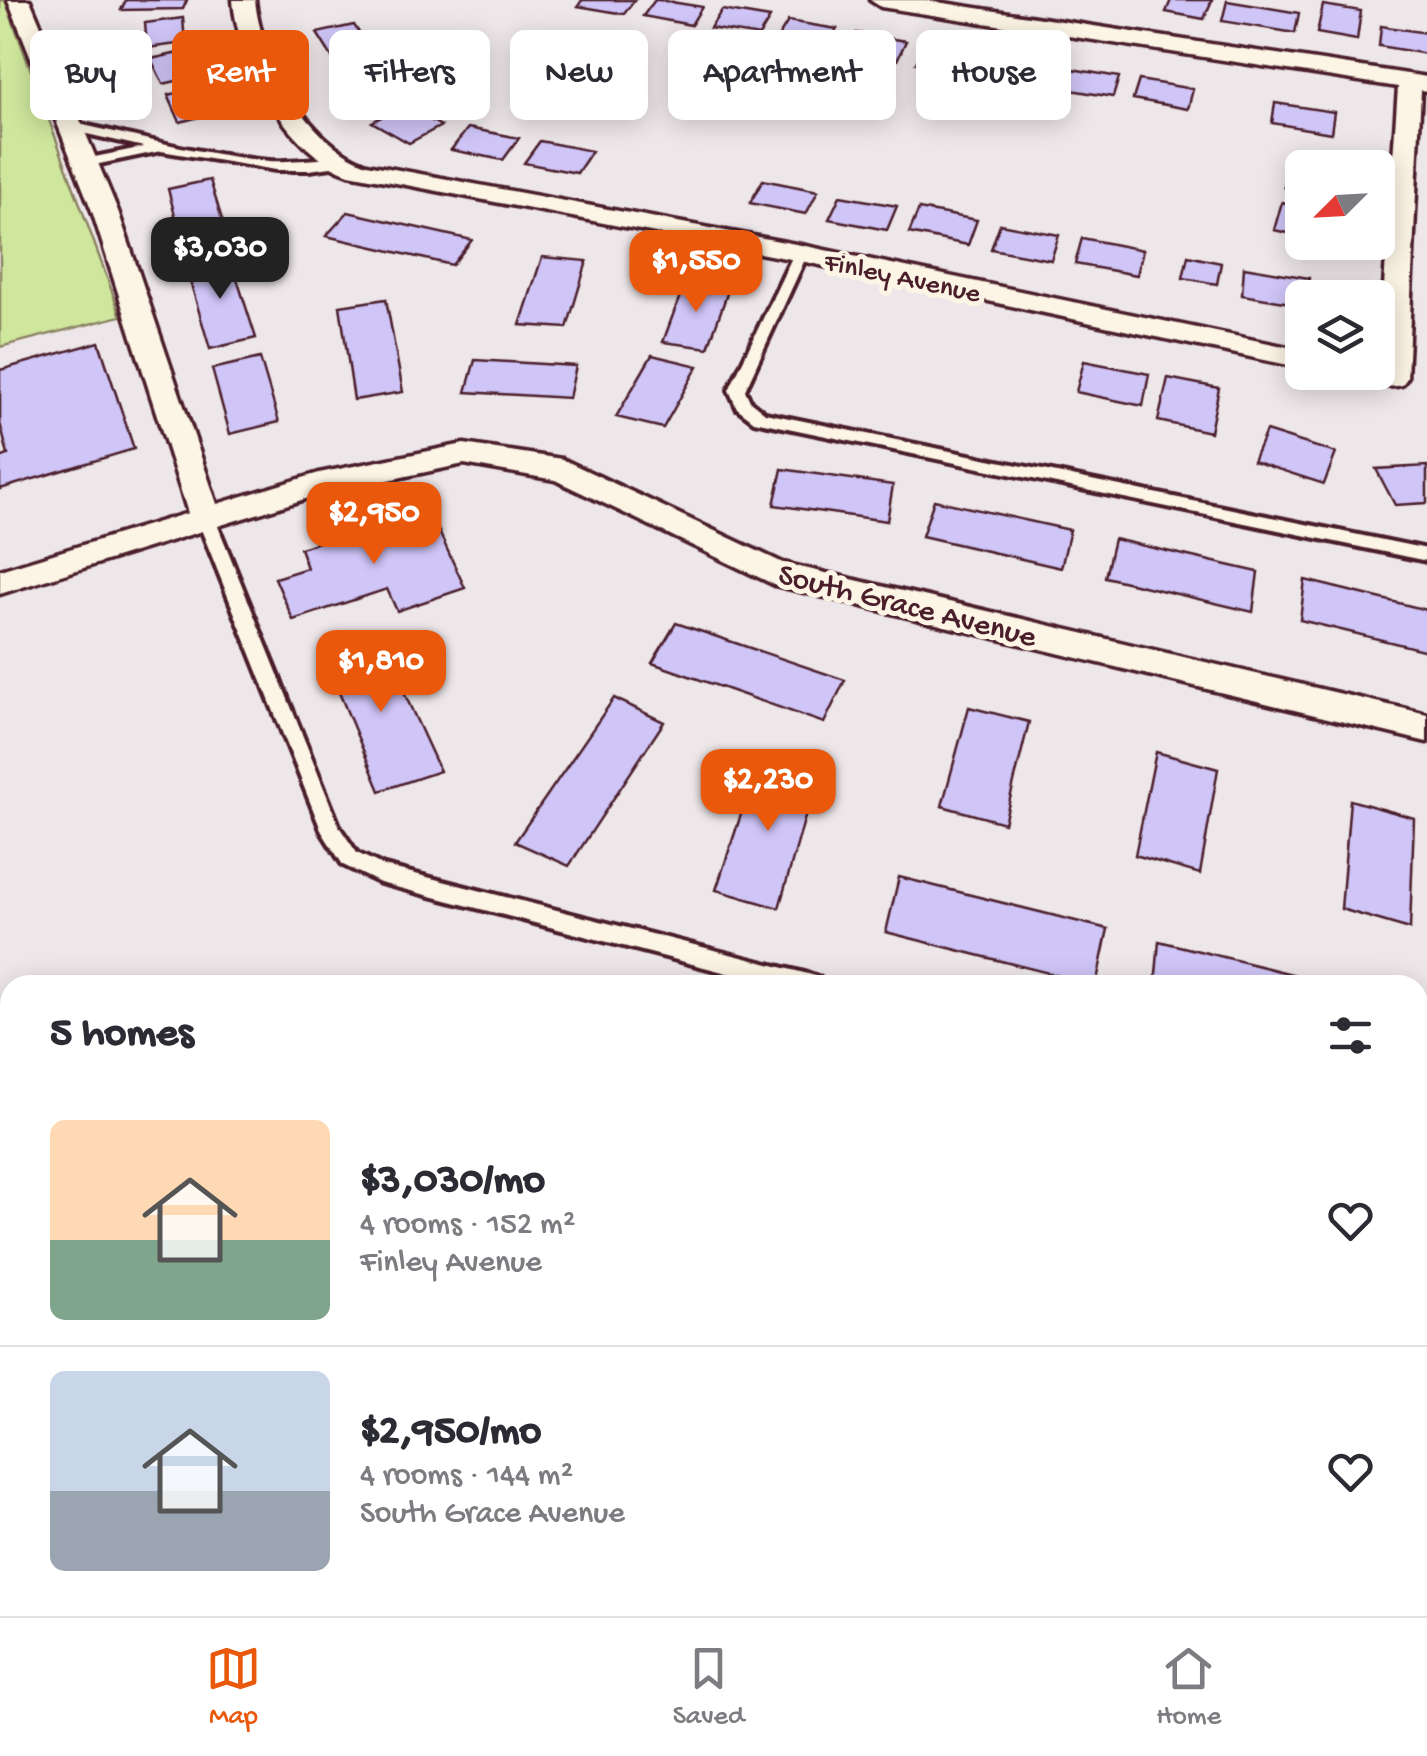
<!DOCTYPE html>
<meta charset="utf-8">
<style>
:root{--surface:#fff;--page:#f7f7f7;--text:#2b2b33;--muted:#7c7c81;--line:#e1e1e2;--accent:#ea580c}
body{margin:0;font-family:"Gochi Hand",sans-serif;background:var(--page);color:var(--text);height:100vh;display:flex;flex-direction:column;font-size:38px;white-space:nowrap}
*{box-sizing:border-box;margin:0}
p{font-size:32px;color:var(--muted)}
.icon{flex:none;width:55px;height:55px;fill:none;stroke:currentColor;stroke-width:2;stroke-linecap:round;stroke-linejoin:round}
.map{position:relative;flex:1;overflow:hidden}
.panel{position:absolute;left:0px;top:975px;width:1428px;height:642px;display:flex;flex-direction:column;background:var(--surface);border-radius:30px 30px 0 0;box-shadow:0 5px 25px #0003}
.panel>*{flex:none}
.top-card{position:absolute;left:30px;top:30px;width:1368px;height:90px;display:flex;gap:20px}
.needle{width:65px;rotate:246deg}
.fabs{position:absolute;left:1285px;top:150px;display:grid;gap:20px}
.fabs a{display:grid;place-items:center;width:110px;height:110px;border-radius:15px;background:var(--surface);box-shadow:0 5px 25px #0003;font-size:50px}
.price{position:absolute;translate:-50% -85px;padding:0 22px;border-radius:20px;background:var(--accent);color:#fff;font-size:32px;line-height:65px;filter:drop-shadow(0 2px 5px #0008)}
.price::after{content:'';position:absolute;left:50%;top:60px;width:30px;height:22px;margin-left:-15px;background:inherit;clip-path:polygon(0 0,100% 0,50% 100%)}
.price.current{background:#222;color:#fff}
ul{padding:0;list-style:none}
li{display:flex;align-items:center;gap:30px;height:250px;padding:0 50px}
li+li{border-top:2px solid var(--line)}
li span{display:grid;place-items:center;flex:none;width:280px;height:200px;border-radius:15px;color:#555}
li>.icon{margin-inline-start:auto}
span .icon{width:120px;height:120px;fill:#fffc;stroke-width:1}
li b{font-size:42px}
h2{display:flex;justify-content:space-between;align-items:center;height:120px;padding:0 50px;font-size:42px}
.chip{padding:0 35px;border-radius:15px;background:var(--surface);box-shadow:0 5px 25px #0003;font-size:35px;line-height:90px}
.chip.current{background:var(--accent);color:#fff}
.dock{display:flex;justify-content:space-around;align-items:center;height:140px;border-top:2px solid var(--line);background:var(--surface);font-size:28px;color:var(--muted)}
.dock a{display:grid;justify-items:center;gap:5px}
.dock .current{color:var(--accent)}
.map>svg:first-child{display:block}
.built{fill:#e5ddee}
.green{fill:#cee79c;stroke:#8c8364;stroke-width:2.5}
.building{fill:#cfc5f7;stroke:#4a1f2b;stroke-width:2.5}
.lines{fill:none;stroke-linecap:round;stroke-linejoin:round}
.service-casing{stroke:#4a1f2b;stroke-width:8}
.minor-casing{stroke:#4a1f2b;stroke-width:7}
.tertiary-casing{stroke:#4a1f2b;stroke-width:7}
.service{fill:#fcf5e5;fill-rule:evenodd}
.minor{fill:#fcf5e5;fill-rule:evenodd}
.tertiary{fill:#fcf5e5;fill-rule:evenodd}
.labels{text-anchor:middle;stroke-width:10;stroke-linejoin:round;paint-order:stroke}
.far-street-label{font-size:28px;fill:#4a1f2b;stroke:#fcf5e5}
.street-label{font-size:32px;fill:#4a1f2b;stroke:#fcf5e5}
</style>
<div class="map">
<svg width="1427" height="1616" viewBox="0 0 1427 1616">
<rect width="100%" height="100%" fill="#eee7ea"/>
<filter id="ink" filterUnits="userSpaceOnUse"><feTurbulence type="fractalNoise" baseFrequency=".01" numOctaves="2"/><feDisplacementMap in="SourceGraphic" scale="20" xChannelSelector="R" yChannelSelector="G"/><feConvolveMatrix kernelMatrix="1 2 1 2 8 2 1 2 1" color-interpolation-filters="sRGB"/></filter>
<g filter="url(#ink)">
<!-- built -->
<polygon class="built" points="117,1608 1150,1608 1177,1616 119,1616"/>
<!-- green -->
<polygon class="green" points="0,0 5,0 121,316 0,347"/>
<!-- building -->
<g class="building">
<polygon points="126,0 187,0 183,9 121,10"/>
<polygon points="582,0 635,0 624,14 578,6"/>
<polygon points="655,0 659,0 702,7 691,25 643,16"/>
<polygon points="1171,0 1212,0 1204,19 1166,12"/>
<polygon points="1227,1 1299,13 1295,33 1222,21"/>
<polygon points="1323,5 1361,11 1357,40 1317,33"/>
<polygon points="722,10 770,18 759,36 710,28"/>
<polygon points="183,18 185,43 147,48 145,23"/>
<polygon points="788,21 837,29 827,47 777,39"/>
<polygon points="354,25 369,48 332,57 317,33"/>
<polygon points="1381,26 1427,33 1427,54 1379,46"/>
<polygon points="856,33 906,41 897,60 846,51"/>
<polygon points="925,44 976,53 968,71 916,63"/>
<polygon points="687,45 713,49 704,63 677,58"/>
<polygon points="197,49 202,58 195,59 203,75 163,84 151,59"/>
<polygon points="410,52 416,60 384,68 395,85 356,94 340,68"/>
<polygon points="994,56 1046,65 1039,84 986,75"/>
<polygon points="1066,68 1119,77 1113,97 1059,88"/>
<polygon points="1139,80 1193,89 1188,109 1133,99"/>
<polygon points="206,86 219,112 180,122 168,95"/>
<polygon points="138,97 145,113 112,120 106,104"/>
<polygon points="1275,103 1334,112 1331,133 1272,123"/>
<polygon points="404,105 441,126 409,143 372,122"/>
<polygon points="468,128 519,138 503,160 451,150"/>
<polygon points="540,141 592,151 577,173 524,163"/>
<polygon points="1290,155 1333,163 1332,168 1302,168 1302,190 1284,187"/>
<polygon points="210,180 227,236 183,246 168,189"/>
<polygon points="763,180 818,191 806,214 750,203"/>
<polygon points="840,196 897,206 887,230 829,219"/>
<polygon points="1282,202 1302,207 1302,236 1274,230"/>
<polygon points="919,209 977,220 968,245 909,233"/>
<polygon points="348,212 472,240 452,265 326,236"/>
<polygon points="1000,224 1059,235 1051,260 991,249"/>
<polygon points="1082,238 1143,250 1137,275 1075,264"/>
<polygon points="229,254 256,338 210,349 185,264"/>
<polygon points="1188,256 1221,263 1217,284 1183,278"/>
<polygon points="542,257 587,261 567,328 520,325"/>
<polygon points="1244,267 1309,278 1308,298 1302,298 1302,305 1242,295"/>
<polygon points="685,282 729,288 708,348 663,342"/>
<polygon points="386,299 403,392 354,400 340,306"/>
<polygon points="99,342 134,449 0,489 0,458 8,455 0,423 0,370"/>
<polygon points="652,355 698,366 663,428 616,417"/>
<polygon points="260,358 279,422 230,434 212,369"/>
<polygon points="475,360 576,366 569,398 466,392"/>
<polygon points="1084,361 1149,374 1143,406 1076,392"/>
<polygon points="1168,378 1219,388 1210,432 1158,421"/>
<polygon points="1266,431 1336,453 1324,484 1253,461"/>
<polygon points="1427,466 1427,503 1395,505 1376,469"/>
<polygon points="782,469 893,485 887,521 774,505"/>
<polygon points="934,500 1070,530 1061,568 922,536"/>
<polygon points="428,508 465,588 397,611 387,589 293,620 275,578 307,568 300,548"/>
<polygon points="1114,539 1258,572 1253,612 1105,577"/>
<polygon points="1305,580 1427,610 1427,651 1300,620"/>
<polygon points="676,623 845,680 824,723 652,663"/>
<polygon points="378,636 440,771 380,791 324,656"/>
<polygon points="614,698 664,722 569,866 515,842"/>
<polygon points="969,707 1029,722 1004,823 942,806"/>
<polygon points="1156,752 1218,769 1200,874 1135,855"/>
<polygon points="759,760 817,775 779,908 716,890"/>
<polygon points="1350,800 1414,818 1410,929 1341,909"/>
<polygon points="899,877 1108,929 1096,985 886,932"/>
<polygon points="1159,941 1336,985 1155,985"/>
<polygon points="1418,1217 1427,1220 1427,1307 1418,1304"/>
<polygon points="149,1608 192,1608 188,1616 151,1616"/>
</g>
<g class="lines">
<defs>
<g id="service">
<path d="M70,122C136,136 202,155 269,161C288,163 334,155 346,162L339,166L309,170H276L161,151L85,167L80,166V160L144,147L65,129L64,126Z"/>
<polygon points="801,249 808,253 745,390 750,401 765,413 1427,549 1427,561 754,421 737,408 729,390 794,253"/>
<polygon points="206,513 215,519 340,828 357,853 384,866 812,975 820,978 823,985 773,985 380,883 343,865 322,832 197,519"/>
<polygon points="1418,1129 1427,1131 1427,1155 1418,1152"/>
</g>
<g id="minor">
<polygon points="8,0 30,0 118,211 217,504 319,473 464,444 562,459 783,563 1427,714 1427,742 775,585 555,480 464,464 321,494 0,594 0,570 188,513 92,211"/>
<path d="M233,0H255C261,61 308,143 367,164L801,245L1302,350V368L801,261L349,174C288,153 238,63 233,0Z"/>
<path d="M870,0H924L1427,77V91L1421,90L1407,378L1402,385C1388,389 1360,385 1351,372H1378L1398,87L881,7Z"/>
<polygon points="0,1341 10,1345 10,1456 0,1452"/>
<polygon points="10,1607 62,1608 65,1616 11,1616"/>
</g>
<g id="tertiary">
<polygon points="0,1160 10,1164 10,1220 0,1216"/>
<polygon points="1298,1608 1389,1608 1393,1616 1302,1616"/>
</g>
</defs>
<!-- service casing -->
<use href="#service" class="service-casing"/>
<!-- minor casing -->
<use href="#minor" class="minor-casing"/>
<!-- tertiary casing -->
<use href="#tertiary" class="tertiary-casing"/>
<!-- service -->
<use href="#service" class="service"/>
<!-- minor -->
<use href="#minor" class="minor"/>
<!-- tertiary -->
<use href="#tertiary" class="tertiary"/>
</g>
</g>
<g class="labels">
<!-- far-street labels -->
<g class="far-street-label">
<text transform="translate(903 275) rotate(12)" y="10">Finley Avenue</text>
</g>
<!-- street labels -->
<g class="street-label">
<text transform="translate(908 603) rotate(14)" y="11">South Grace Avenue</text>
</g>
</g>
</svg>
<div class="fabs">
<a><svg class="needle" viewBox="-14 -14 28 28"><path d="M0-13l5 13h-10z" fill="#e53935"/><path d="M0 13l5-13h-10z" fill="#7c7c81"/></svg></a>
<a><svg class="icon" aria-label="layers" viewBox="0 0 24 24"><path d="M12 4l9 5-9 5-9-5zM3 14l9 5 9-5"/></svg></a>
</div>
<b class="price current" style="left:220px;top:302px">$3,030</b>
<b class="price" style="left:696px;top:315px">$1,550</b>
<b class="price" style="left:374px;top:567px">$2,950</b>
<b class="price" style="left:381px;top:715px">$1,810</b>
<b class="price" style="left:768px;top:834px">$2,230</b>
<div class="top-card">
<a class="chip">Buy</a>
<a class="chip current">Rent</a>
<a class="chip">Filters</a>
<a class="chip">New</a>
<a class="chip">Apartment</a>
<a class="chip">House</a>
</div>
<section class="panel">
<h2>5 homes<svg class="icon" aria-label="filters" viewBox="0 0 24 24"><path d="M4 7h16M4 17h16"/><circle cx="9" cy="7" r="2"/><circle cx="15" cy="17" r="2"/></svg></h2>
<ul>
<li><span style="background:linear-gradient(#ffd9b3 60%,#7fa58c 0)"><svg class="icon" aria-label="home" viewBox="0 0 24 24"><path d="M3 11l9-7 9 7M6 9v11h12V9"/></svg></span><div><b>$3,030/mo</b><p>4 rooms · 152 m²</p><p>Finley Avenue</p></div><svg class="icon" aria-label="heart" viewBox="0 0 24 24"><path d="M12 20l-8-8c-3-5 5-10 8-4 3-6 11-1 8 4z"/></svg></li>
<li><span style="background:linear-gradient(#c9d6e8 60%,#9aa5b1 0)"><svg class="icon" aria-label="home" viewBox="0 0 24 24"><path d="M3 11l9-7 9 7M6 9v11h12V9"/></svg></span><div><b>$2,950/mo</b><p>4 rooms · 144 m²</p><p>South Grace Avenue</p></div><svg class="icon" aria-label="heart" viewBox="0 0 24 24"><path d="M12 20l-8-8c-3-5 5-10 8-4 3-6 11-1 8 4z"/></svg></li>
</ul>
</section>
</div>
<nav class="dock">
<a class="current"><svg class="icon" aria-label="map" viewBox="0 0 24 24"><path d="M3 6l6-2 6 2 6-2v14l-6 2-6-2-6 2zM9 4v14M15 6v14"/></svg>Map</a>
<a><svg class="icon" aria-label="saved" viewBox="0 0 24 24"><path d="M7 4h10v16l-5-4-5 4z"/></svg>Saved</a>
<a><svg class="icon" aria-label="home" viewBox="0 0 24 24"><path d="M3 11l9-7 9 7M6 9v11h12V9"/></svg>Home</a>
</nav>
